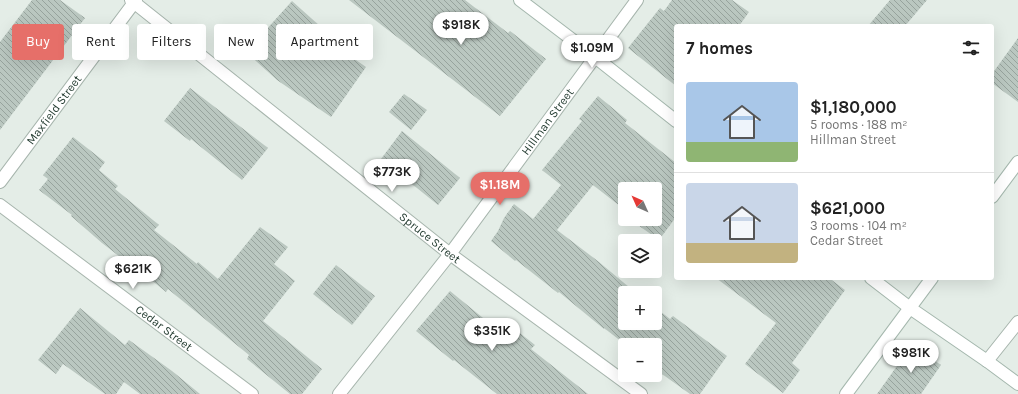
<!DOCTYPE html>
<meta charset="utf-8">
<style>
:root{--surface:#fff;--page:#f2f2f2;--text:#222;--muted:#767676;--line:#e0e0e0;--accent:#e66f69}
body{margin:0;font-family:Karla,sans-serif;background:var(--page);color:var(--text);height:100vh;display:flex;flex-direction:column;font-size:15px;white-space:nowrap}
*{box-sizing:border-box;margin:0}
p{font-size:13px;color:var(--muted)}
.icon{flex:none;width:22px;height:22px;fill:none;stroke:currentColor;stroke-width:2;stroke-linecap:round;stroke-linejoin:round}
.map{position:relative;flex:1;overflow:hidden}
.details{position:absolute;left:674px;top:24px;width:320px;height:256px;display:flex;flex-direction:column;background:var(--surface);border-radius:4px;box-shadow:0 4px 16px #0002}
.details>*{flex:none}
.hud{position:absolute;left:12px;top:24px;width:380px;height:36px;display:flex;gap:8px}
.needle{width:26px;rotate:315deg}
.buttons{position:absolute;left:618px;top:182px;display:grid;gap:8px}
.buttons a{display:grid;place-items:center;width:44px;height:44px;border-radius:4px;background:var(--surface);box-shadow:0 4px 16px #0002;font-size:20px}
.price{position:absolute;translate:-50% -34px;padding:0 9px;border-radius:14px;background:#fff;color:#222;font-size:13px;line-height:26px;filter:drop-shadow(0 1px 2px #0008)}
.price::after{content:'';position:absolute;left:50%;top:24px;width:12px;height:9px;margin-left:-6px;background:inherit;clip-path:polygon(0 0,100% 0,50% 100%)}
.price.selected{background:var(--accent);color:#fff}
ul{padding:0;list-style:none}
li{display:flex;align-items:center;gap:12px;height:100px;padding:0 12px}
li+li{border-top:1px solid var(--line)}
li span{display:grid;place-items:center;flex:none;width:112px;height:80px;border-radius:4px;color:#555}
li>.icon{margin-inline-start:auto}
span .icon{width:48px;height:48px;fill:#fffc;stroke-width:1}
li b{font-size:17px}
h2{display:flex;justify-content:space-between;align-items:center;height:48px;padding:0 12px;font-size:17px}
.pill{padding:0 14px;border-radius:4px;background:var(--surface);box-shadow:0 4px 16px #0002;font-size:14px;line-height:36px}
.pill.selected{background:var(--accent);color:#fff}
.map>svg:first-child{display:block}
.building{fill:url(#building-back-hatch)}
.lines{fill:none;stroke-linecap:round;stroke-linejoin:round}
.lane-casing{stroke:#a7b5ad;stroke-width:14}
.street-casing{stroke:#a7b5ad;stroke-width:14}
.secondary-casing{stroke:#a4b7ad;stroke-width:14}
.lane{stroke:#fff;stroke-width:12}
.street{stroke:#fff;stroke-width:12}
.secondary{stroke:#fff;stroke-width:12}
.labels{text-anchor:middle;stroke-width:3;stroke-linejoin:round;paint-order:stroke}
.street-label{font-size:12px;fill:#253d32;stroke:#f5f9f6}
</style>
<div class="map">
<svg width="1018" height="394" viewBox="0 0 1018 394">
<defs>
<pattern id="building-back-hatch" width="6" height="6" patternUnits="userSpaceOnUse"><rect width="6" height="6" fill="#bac7c0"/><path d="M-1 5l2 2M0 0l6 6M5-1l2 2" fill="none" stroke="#97a39d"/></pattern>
</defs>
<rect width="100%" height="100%" fill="#e4ede7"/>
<!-- building -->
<g class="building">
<polygon points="32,0 60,0 85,18 0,130 0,42"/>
<polygon points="349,0 465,0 508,33 510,31 546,59 500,116"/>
<polygon points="672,0 732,0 749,12 739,26 676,26 676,86 628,48 660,8 664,11"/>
<polygon points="890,0 927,0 905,26 868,26"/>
<polygon points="292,1 321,27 316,32 366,67 331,117 277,80 246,52"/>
<polygon points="1018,38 1018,102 992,83 992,74"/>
<polygon points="190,88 268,148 242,180 191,139 190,141 164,121"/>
<polygon points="404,94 427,110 411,130 389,112"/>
<polygon points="598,96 627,120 625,123 676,163 676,217 659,240 638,225 640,222 637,219 655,219 655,189 625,189 625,210 593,185 557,230 599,262 636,293 625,293 625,323 655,323 655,307 670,319 673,316 727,356 700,394 690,394 655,369 655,345 626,345 604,328 604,329 559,292 558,293 516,260 515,261 491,241 498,231 504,218 514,204 533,219 561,185 542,170 582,121 579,119"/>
<polygon points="402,131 460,178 438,205 381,159"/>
<polygon points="73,137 105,162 99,170 118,186 115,189 159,225 154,230 197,264 198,262 218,279 260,227 288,247 274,264 295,281 263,321 322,369 302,394 290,394 247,359 249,355 168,289 166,292 129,262 128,263 102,243 71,216 72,215 39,190 48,179 43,175"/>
<polygon points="336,265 375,296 352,325 313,294"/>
<polygon points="716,278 829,278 845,290 792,363 800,370 783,393 745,364 776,323"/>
<polygon points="450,291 499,331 506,322 535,345 531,349 588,394 497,394 454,360 453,361 416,331"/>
<polygon points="80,308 125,345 129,340 172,371 200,394 140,394 124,382 116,394 105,394 63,364 56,374 38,360"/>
<polygon points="912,345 941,365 921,394 877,394"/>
</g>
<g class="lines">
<defs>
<polyline id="lane" points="987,361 1018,322"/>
<g id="street">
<path id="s1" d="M131,0L450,254L641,394"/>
<path id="s2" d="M0,182L136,0"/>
<path id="s3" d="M0,205L252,394"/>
<path id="s4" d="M339,394L450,254L637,0"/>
</g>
<g id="secondary">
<polyline points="520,0 595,57 676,121"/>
<polyline points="992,197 1018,162"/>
<polyline points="871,278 910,308 987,361 1018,384"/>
<polyline points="846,394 932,278"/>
</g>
</defs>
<!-- lane casing -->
<use href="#lane" class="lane-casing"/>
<!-- street casing -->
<use href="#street" class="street-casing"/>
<!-- secondary casing -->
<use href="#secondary" class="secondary-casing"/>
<!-- lane -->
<use href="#lane" class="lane"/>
<!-- street -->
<use href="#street" class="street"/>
<!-- secondary -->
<use href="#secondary" class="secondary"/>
</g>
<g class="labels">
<!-- street labels -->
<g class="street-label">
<text dy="4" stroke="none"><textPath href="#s2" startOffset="90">Maxfield Street</textPath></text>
<text dy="4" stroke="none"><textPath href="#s4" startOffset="343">Hillman Street</textPath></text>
<text dy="4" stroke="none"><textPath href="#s1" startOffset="382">Spruce Street</textPath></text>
<text dy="4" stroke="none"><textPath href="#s3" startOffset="205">Cedar Street</textPath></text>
</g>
</g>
</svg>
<div class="buttons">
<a><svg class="needle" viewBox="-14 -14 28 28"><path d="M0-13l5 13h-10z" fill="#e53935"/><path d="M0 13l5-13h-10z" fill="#767676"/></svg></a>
<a><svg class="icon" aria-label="layers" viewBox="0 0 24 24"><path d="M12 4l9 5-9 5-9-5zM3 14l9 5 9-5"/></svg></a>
<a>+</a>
<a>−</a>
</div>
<b class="price" style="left:461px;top:46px">$918K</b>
<b class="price" style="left:592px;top:69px">$1.09M</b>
<b class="price" style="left:392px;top:193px">$773K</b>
<b class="price selected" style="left:500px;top:206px">$1.18M</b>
<b class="price" style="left:133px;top:290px">$621K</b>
<b class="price" style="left:492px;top:352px">$351K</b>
<b class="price" style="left:911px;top:374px">$981K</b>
<div class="hud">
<a class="pill selected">Buy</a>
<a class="pill">Rent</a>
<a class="pill">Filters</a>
<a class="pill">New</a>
<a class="pill">Apartment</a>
</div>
<section class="details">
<h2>7 homes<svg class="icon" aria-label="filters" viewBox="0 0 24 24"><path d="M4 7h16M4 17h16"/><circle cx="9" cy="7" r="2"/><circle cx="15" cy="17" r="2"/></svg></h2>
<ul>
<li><span style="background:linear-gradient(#a9c7e8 75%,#8fb573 0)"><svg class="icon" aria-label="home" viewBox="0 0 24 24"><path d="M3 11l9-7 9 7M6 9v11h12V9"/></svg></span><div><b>$1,180,000</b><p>5 rooms · 188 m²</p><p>Hillman Street</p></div></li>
<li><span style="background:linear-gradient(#c9d6e8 75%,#c2b280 0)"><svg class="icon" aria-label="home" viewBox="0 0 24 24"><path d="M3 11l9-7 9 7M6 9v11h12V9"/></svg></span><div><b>$621,000</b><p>3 rooms · 104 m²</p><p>Cedar Street</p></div></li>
</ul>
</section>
</div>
